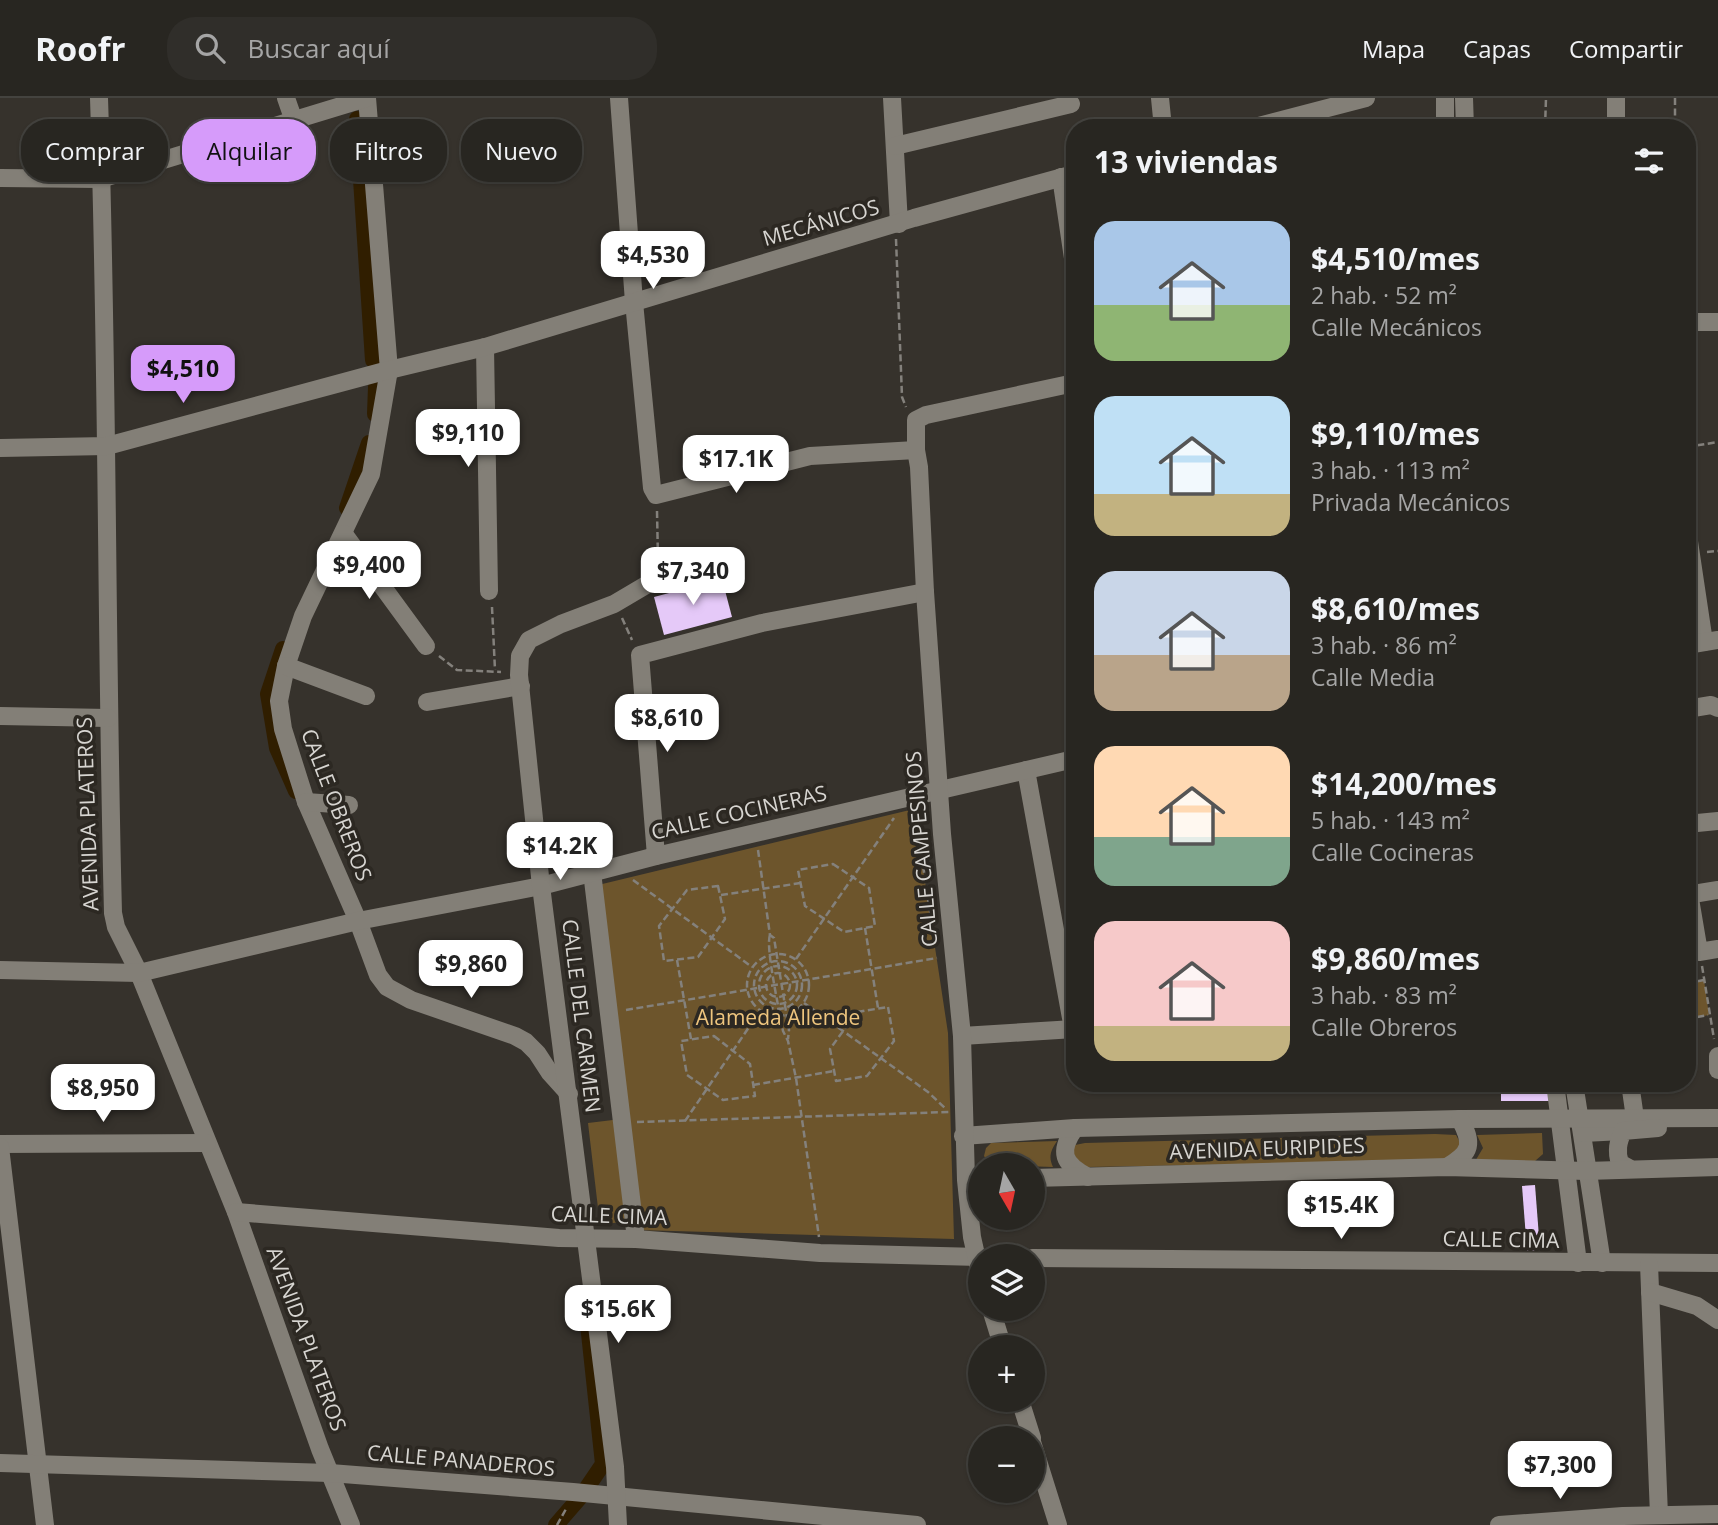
<!DOCTYPE html>
<html lang="es">
<meta charset="utf-8">
<style>
:root{--surface:#282621;--page:#302e2a;--text:#f1f3f6;--muted:#a5a5a5;--line:#44433f;--accent:#d69bfa}
body{margin:0;font-family:"Open Sans",sans-serif;background:var(--page);color:var(--text);height:100vh;display:flex;flex-direction:column;font-size:26px;white-space:nowrap}
*{box-sizing:border-box;margin:0}
p{font-size:23px;color:var(--muted)}
.icon{flex:none;width:38px;height:38px;fill:none;stroke:currentColor;stroke-width:2;stroke-linecap:round;stroke-linejoin:round}
.map{position:relative;flex:1;overflow:hidden}
.details{position:absolute;left:1066px;top:21px;width:630px;height:973px;display:flex;flex-direction:column;background:var(--surface);border-radius:28px;box-shadow:0 2px 5px #0004,0 0 0 2px var(--line)}
.details>*{flex:none}
.guide{position:absolute;left:21px;top:21px;width:665px;height:63px;display:flex;gap:14px}
.needle{width:46px;rotate:171deg}
.fabs{position:absolute;left:968px;top:1055px;display:grid;gap:14px}
.fabs a{display:grid;place-items:center;width:77px;height:77px;border-radius:50%;background:var(--surface);box-shadow:0 2px 5px #0004,0 0 0 2px var(--line);font-size:35px}
.price{position:absolute;translate:-50% -60px;padding:0 16px;border-radius:14px;background:#fff;color:#222;font-size:23px;line-height:46px;filter:drop-shadow(0 2px 4px #0008)}
.price::after{content:'';position:absolute;left:50%;top:42px;width:21px;height:16px;margin-left:-10px;background:inherit;clip-path:polygon(0 0,100% 0,50% 100%)}
.price.active{background:var(--accent);color:#111}
ul{padding:0;list-style:none}
li{display:flex;align-items:center;gap:21px;height:175px;padding:0 28px}
li span{display:grid;place-items:center;flex:none;width:196px;height:140px;border-radius:21px;color:#555}
li>.icon{margin-inline-start:auto}
span .icon{width:84px;height:84px;fill:#fffc;stroke-width:1}
li b{font-size:30px}
h2{display:flex;justify-content:space-between;align-items:center;height:84px;padding:0 28px;font-size:30px}
.tag{padding:0 24px;border-radius:28px;background:var(--surface);box-shadow:0 2px 5px #0004,0 0 0 2px var(--line);font-size:24px;line-height:63px}
.tag.active{background:var(--accent);color:#111}
header{display:flex;align-items:center;gap:42px;box-sizing:border-box;height:98px;padding:0 35px;background:var(--surface);border-bottom:2px solid var(--line)}
header strong{font-size:33px}
nav{display:flex;gap:38px;margin-inline-start:auto;font-size:24px}
.search{width:490px;height:63px;background:var(--page);display:flex;align-items:center;gap:18px;box-sizing:border-box;padding:0 24px;border-radius:28px;color:var(--muted);font-size:26px}
.map>svg:first-child{display:block}
.green{fill:#6d552c}
.lines{fill:none;stroke-linecap:round;stroke-linejoin:round}
.canal{stroke:#301e00;stroke-width:16}
.building{fill:#e5c9f8}
.path{stroke:#84817c;stroke-width:2.5;stroke-dasharray:7 3.5;stroke-linecap:butt}
.minor{stroke:#837f77;stroke-width:18}
.labels{text-anchor:middle;stroke-width:7;stroke-linejoin:round;paint-order:stroke}
.street-label{font-size:21px;fill:#d7d5d1;stroke:#2c2822}
.park-label{font-size:21px;fill:#eec57e;stroke:#2c2822}
</style>
<header>
<strong>Roofr</strong>
<div class="search"><svg class="icon" aria-label="search" viewBox="0 0 24 24"><circle cx="10" cy="10" r="6"/><path d="M15 15l6 6"/></svg>Buscar aquí</div>
<nav><a>Mapa</a><a>Capas</a><a>Compartir</a></nav>
</header>
<div class="map">
<svg width="1718" height="1427" viewBox="0 0 1718 1427">
<rect width="100%" height="100%" fill="#36322c"/>
<!-- green -->
<g class="green">
<polygon points="914,711 948,935 954,1141 636,1132 634,1122 600,1127 588,1025 621,1021 594,788"/>
<polygon points="1704,882 1709,917 1687,921 1687,885"/>
<polygon points="1542,1035 1543,1056 1535,1063 1474,1065 1483,1050 1477,1037"/>
<polygon points="1435,1036 1456,1037 1462,1048 1456,1059 1438,1063 1087,1069 1070,1056 1075,1047 1085,1045"/>
<path d="M1057,1043C1051,1052 1048,1059 1053,1069L990,1067L984,1058L986,1050L991,1045Z"/>
</g>
<g class="lines">
<!-- canal -->
<g class="canal">
<polyline points="357,21 373,262"/>
<polyline points="375,316 376,289"/>
<polyline points="347,410 369,345"/>
<polyline points="283,551 268,596 277,650 296,693"/>
<polyline points="556,1427 582,1397 603,1366 585,1198"/>
</g>
</g>
<!-- building -->
<g class="building">
<polygon points="722,481 732,519 664,537 654,499"/>
<polygon points="1501,985 1548,985 1551,1003 1501,1003"/>
<polygon points="1535,1087 1540,1152 1527,1153 1522,1088"/>
</g>
<g class="lines">
<!-- path -->
<g class="path">
<polyline points="1675,0 1675,30"/>
<polyline points="1545,30 1546,0"/>
<polyline points="896,141 902,299 906,309"/>
<polyline points="1687,349 1718,344"/>
<polyline points="657,413 658,463"/>
<polyline points="1707,454 1718,453"/>
<polyline points="492,509 495,572"/>
<polyline points="622,520 632,542"/>
<polyline points="439,558 457,572 501,574"/>
<polyline points="915,716 935,845"/>
<polyline points="758,752 770,837 774,840 789,932 788,941"/>
<polygon points="833,766 869,790 875,828 844,834 805,808 798,772"/>
<polyline points="633,782 752,869"/>
<polygon points="718,788 725,821 698,859 664,863 659,828 687,792"/>
<polyline points="721,797 801,785"/>
<polyline points="865,830 878,910"/>
<path d="M770,837C765,848 780,916 783,933L788,943L796,980L819,1139"/>
<circle cx="778" cy="887" r="31"/>
<polyline points="796,861 894,720"/>
<polyline points="677,862 691,941"/>
<circle cx="778" cy="887" r="24"/>
<polyline points="1702,868 1714,941"/>
<circle cx="778" cy="887" r="19"/>
<circle cx="778" cy="887" r="12"/>
<polyline points="1687,885 1704,882"/>
<polyline points="804,905 928,994 946,1011"/>
<polygon points="888,909 894,943 867,978 836,983 830,951 857,914"/>
<polyline points="626,912 937,860"/>
<polyline points="1687,921 1708,917"/>
<polygon points="714,938 750,966 755,998 723,1002 687,977 681,943"/>
<polyline points="753,987 834,973"/>
<polyline points="685,1023 760,913"/>
<polyline points="637,1024 949,1014"/>
<polyline points="557,1427 566,1411"/>
</g>
<!-- minor -->
<g class="minor">
<path d="M99,0C108,272 106,543 113,815L116,829L139,875L236,1114L320,1351L351,1427"/>
<polyline points="286,0 294,23"/>
<polyline points="367,0 389,272 371,376 303,518 286,568 279,603 283,631 306,704 358,823 378,877 387,889 411,902 515,938 526,944 537,955 550,975 569,996"/>
<polyline points="619,0 634,204 652,390 656,397 810,358 916,352"/>
<polyline points="892,0 899,126"/>
<polyline points="1160,0 1163,30"/>
<polyline points="1464,0 1465,30"/>
<polyline points="1616,0 1616,30"/>
<polyline points="1251,30 1366,0"/>
<polyline points="1445,30 1445,0"/>
<polyline points="895,48 1071,6"/>
<polyline points="1061,79 1074,167"/>
<polyline points="0,80 101,81 367,0"/>
<polyline points="1687,224 1718,224"/>
<polyline points="485,249 489,493"/>
<polyline points="0,350 107,348 381,274 485,249 914,120 1074,76"/>
<polyline points="1687,430 1704,544"/>
<polyline points="344,436 426,548"/>
<polyline points="1687,547 1718,542"/>
<polyline points="286,568 366,598"/>
<polyline points="427,604 521,588"/>
<polyline points="1687,611 1711,607 1718,610"/>
<polyline points="0,618 108,620"/>
<polyline points="1026,672 1073,931"/>
<polyline points="306,704 349,707"/>
<polyline points="1687,726 1718,723"/>
<polyline points="656,758 640,557 762,525 925,494"/>
<polyline points="592,774 636,1141"/>
<polyline points="1687,783 1699,854 1718,851"/>
<polyline points="1687,797 1718,792"/>
<polyline points="0,872 139,875 358,823 541,788 656,758 1074,661"/>
<polyline points="962,938 1074,931"/>
<polyline points="1718,958 1718,972"/>
<polyline points="1555,985 1578,1165"/>
<polyline points="1574,985 1602,1165"/>
<polyline points="1630,985 1635,1020"/>
<path d="M1075,1030C1058,1054 1063,1066 1088,1079"/>
<polyline points="1583,1035 1623,1033"/>
<polyline points="963,1038 1075,1030 1460,1021 1718,1020"/>
<polyline points="0,1046 207,1045"/>
<polyline points="0,1049 45,1427"/>
<path d="M1447,1069C1472,1054 1473,1046 1460,1021"/>
<path d="M1629,1070L1620,1065C1616,1053 1618,1044 1623,1033L1658,1030"/>
<polyline points="1032,1080 1447,1069 1586,1073 1718,1069"/>
<polyline points="236,1114 559,1140 636,1141 820,1155 980,1159"/>
<polyline points="1032,1160 1718,1165"/>
<polyline points="1649,1166 1659,1417"/>
<polyline points="980,1175 972,1139 966,1082 962,938 942,736 925,494 919,369 916,352 916,322 926,317 1074,285"/>
<polyline points="1650,1194 1697,1208 1718,1222"/>
<polyline points="991,1211 1003,1250"/>
<polyline points="1020,1302 1032,1340"/>
<polyline points="1032,1344 1058,1427"/>
<polyline points="0,1365 330,1375 573,1394 917,1427"/>
<polyline points="618,1427 615,1369 541,788 519,577 520,558 529,542 561,526 614,506 658,480"/>
<polyline points="1499,1427 1623,1418 1718,1416"/>
</g>
</g>
<g class="labels">
<!-- street labels -->
<g class="street-label">
<text transform="translate(821 125) rotate(-16)" y="7">MECÁNICOS</text>
<text transform="translate(336 707) rotate(69)" y="7">CALLE OBREROS</text>
<text transform="translate(739 715) rotate(-13)" y="7">CALLE COCINERAS</text>
<text transform="translate(88 716) rotate(-92)" y="7">AVENIDA PLATEROS</text>
<text transform="translate(922 751) rotate(-95)" y="7">CALLE CAMPESINOS</text>
<text transform="translate(581 918) rotate(83)" y="7">CALLE DEL CARMEN</text>
<text transform="translate(1267 1051) rotate(-2)" y="7">AVENIDA EURIPIDES</text>
<text transform="translate(609 1118) rotate(2)" y="7">CALLE CIMA</text>
<text transform="translate(1501 1142) rotate(1)" y="7">CALLE CIMA</text>
<text transform="translate(306 1241) rotate(70)" y="7">AVENIDA PLATEROS</text>
<text transform="translate(461 1363) rotate(5)" y="7">CALLE PANADEROS</text>
</g>
<!-- park labels -->
<g class="park-label">
<text x="778" y="927">Alameda Allende</text>
</g>
</g>
</svg>
<div class="fabs">
<a><svg class="needle" viewBox="-14 -14 28 28"><path d="M0-13l5 13h-10z" fill="#e53935"/><path d="M0 13l5-13h-10z" fill="#a5a5a5"/></svg></a>
<a><svg class="icon" aria-label="layers" viewBox="0 0 24 24"><path d="M12 4l9 5-9 5-9-5zM3 14l9 5 9-5"/></svg></a>
<a>+</a>
<a>−</a>
</div>
<b class="price" style="left:653px;top:193px">$4,530</b>
<b class="price active" style="left:183px;top:307px">$4,510</b>
<b class="price" style="left:468px;top:371px">$9,110</b>
<b class="price" style="left:736px;top:397px">$17.1K</b>
<b class="price" style="left:369px;top:503px">$9,400</b>
<b class="price" style="left:693px;top:509px">$7,340</b>
<b class="price" style="left:667px;top:656px">$8,610</b>
<b class="price" style="left:560px;top:784px">$14.2K</b>
<b class="price" style="left:471px;top:902px">$9,860</b>
<b class="price" style="left:103px;top:1026px">$8,950</b>
<b class="price" style="left:1341px;top:1143px">$15.4K</b>
<b class="price" style="left:618px;top:1247px">$15.6K</b>
<b class="price" style="left:1560px;top:1403px">$7,300</b>
<div class="guide">
<a class="tag">Comprar</a>
<a class="tag active">Alquilar</a>
<a class="tag">Filtros</a>
<a class="tag">Nuevo</a>
</div>
<section class="details">
<h2>13 viviendas<svg class="icon" aria-label="filters" viewBox="0 0 24 24"><path d="M4 7h16M4 17h16"/><circle cx="9" cy="7" r="2"/><circle cx="15" cy="17" r="2"/></svg></h2>
<ul>
<li><span style="background:linear-gradient(#a9c7e8 60%,#8fb573 0)"><svg class="icon" aria-label="home" viewBox="0 0 24 24"><path d="M3 11l9-7 9 7M6 9v11h12V9"/></svg></span><div><b>$4,510/mes</b><p>2 hab. · 52 m²</p><p>Calle Mecánicos</p></div></li>
<li><span style="background:linear-gradient(#bfe0f5 70%,#c2b280 0)"><svg class="icon" aria-label="home" viewBox="0 0 24 24"><path d="M3 11l9-7 9 7M6 9v11h12V9"/></svg></span><div><b>$9,110/mes</b><p>3 hab. · 113 m²</p><p>Privada Mecánicos</p></div></li>
<li><span style="background:linear-gradient(#c9d6e8 60%,#b9a48a 0)"><svg class="icon" aria-label="home" viewBox="0 0 24 24"><path d="M3 11l9-7 9 7M6 9v11h12V9"/></svg></span><div><b>$8,610/mes</b><p>3 hab. · 86 m²</p><p>Calle Media</p></div></li>
<li><span style="background:linear-gradient(#ffd9b3 65%,#7fa58c 0)"><svg class="icon" aria-label="home" viewBox="0 0 24 24"><path d="M3 11l9-7 9 7M6 9v11h12V9"/></svg></span><div><b>$14,200/mes</b><p>5 hab. · 143 m²</p><p>Calle Cocineras</p></div></li>
<li><span style="background:linear-gradient(#f6c9c9 75%,#c2b280 0)"><svg class="icon" aria-label="home" viewBox="0 0 24 24"><path d="M3 11l9-7 9 7M6 9v11h12V9"/></svg></span><div><b>$9,860/mes</b><p>3 hab. · 83 m²</p><p>Calle Obreros</p></div></li>
</ul>
</section>
</div>
